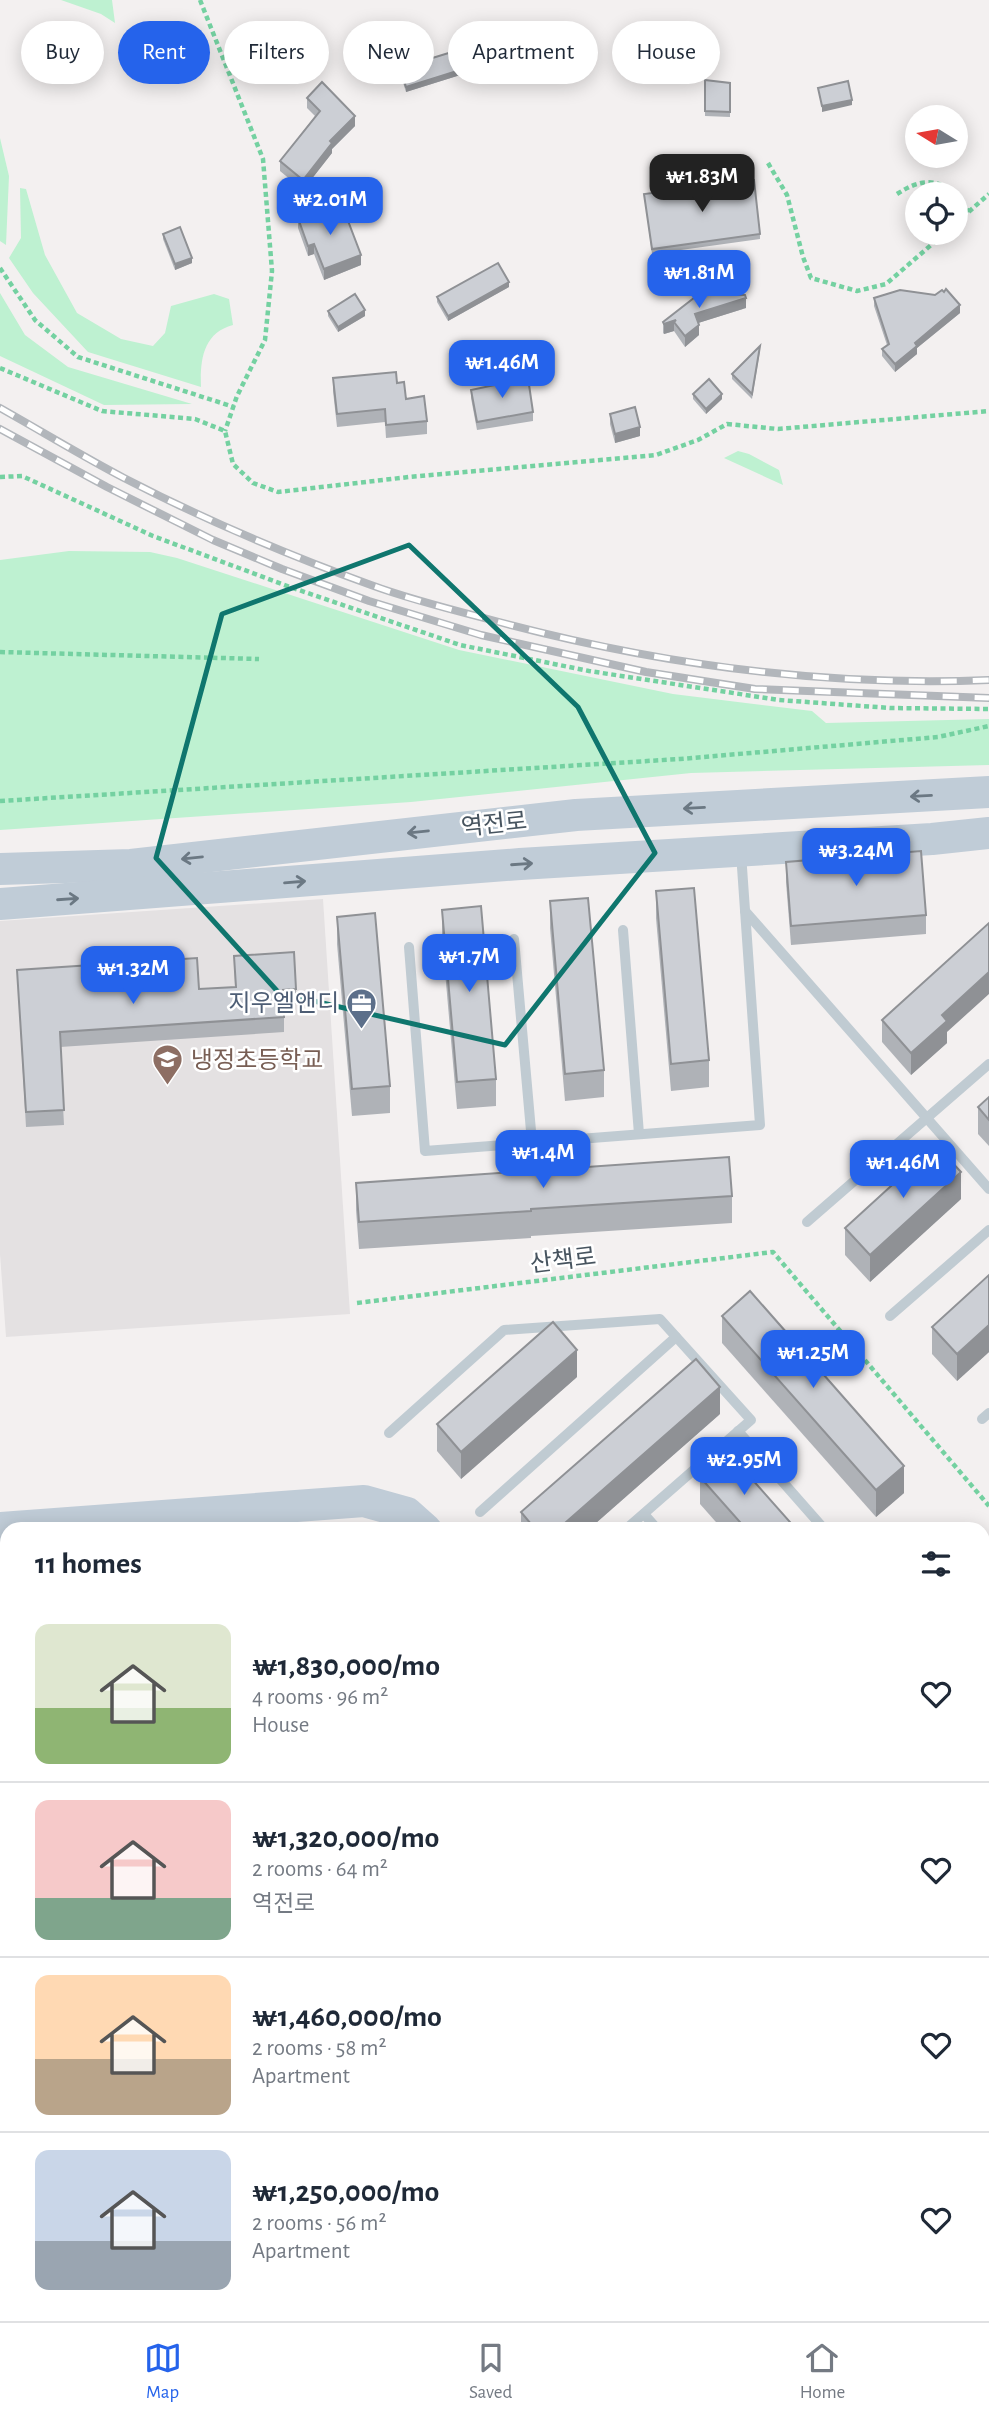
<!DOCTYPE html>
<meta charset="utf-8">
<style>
:root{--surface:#fff;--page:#f6f6f7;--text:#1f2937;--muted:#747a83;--line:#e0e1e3;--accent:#2563eb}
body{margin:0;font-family:"Alegreya Sans","Noto Sans KR",sans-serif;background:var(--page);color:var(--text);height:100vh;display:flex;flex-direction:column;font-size:26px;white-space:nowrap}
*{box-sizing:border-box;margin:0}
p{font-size:23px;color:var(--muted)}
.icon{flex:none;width:38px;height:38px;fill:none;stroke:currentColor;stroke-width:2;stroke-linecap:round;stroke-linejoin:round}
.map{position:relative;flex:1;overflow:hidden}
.panel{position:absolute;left:0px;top:1522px;width:990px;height:800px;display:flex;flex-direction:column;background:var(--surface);border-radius:21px 21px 0 0;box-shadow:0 4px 18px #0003}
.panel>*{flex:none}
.top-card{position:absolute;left:21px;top:21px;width:948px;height:63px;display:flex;gap:14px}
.needle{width:46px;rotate:281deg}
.buttons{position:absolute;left:905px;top:105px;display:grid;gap:14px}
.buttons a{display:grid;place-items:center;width:63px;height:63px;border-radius:50%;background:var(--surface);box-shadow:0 4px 18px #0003;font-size:35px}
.price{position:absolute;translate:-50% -60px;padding:0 16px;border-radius:14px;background:var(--accent);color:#fff;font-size:23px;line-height:46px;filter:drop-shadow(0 2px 4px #0008)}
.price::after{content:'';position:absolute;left:50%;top:42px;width:21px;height:16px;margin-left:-10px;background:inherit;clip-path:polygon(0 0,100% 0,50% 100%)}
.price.active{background:#222;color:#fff}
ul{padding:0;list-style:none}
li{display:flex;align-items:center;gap:21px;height:175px;padding:0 35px}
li+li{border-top:2px solid var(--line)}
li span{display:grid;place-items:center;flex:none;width:196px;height:140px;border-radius:14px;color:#555}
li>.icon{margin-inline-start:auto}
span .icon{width:84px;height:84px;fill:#fffc;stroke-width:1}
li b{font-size:30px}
h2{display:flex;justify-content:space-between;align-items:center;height:84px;padding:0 35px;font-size:30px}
.pill{padding:0 24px;border-radius:32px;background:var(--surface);box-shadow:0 4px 18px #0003;font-size:24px;line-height:63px}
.pill.active{background:var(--accent);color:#fff}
.tab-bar{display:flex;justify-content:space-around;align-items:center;height:98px;border-top:2px solid var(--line);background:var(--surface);font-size:19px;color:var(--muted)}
.tab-bar a{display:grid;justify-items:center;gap:4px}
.tab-bar .active{color:var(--accent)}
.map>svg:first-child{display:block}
.education{fill:#e4e1e2}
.green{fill:#bef1d1}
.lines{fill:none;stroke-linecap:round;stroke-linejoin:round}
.path{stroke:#74d1a1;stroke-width:4.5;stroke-dasharray:5 3.5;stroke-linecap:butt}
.lane{stroke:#c0cbd2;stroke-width:10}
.secondary{stroke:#c0ccd7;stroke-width:32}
.rail-casing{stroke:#b2b6bb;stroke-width:8}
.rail{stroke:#fff;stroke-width:5;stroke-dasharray:16;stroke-linecap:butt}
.wall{fill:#afb2b7}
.shaded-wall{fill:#8f9195}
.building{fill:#cccfd5;stroke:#8f9195;stroke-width:2}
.oneway{stroke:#6b7883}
.marked{fill:none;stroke:#0f766e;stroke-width:5;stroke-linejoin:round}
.labels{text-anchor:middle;stroke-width:5;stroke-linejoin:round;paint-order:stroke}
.street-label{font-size:24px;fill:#47545f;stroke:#fff}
.service-label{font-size:24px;fill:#4e5e75;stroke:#fff;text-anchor:end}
.education-label{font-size:24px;fill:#785e54;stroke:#fff;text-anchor:start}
</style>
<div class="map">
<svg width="989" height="2321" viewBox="0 0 989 2321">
<rect width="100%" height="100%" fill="#f3f0f0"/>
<!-- education -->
<polygon class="education" points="323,899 350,1314 6,1337 0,1254 0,921"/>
<!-- green -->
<g class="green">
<polygon points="61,0 112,0 115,23 101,14"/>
<polygon points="0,138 9,176 6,245 0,241"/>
<path d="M20,188L26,189L45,255L77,313L121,339L153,346L165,333L171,306L214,294L229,299L233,325C203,333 200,360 201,387L88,352L33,293L9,258L21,238Z"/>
<polygon points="0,293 25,335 68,367 192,404 104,405 0,356"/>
<polygon points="738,451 749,454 779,470 783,485 724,458"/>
<polygon points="69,551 150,552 177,558 459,650 673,694 812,711 826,723 989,719 989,765 691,773 411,802 0,830 0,560"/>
<polygon points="7,1550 7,1663 0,1669 0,1551"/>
<polygon points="984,1552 989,1560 988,1679 984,1673"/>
</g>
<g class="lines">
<!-- path -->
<g class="path">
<polyline points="200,0 263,159 272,271 265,340 237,396 225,431"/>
<polyline points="768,163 787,195 803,257 811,278 857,291 886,284 945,233"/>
<path d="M897,194C917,181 935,176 954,194"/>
<polyline points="956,196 969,212"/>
<polyline points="956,223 989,194"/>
<polyline points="0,268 35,320 78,357 234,407"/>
<polyline points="0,368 102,411 195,419 225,431 233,464 253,483 278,492 409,477 656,455 698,440 727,424 778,429 989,411"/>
<polyline points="0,477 22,476 153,536 290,587 460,645 589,671 779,700 890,708 989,709"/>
<polyline points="0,652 259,659"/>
<polyline points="0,801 680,759 938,737 989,726"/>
<polyline points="357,1303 773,1252 989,1506"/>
</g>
<!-- lane -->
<g class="lane">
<polyline points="745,911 989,1189"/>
<polyline points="623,930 639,1134"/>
<polyline points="514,939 532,1142"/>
<polyline points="409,947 425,1151 760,1125 741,853"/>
<polyline points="807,1222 989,1064"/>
<polyline points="890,1316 989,1230"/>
<polyline points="982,1419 989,1413"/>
<polyline points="738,1431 825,1530"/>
<polyline points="389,1433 504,1330 660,1319 751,1420 625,1530"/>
<polyline points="480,1512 676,1337"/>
<polyline points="644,1514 658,1530"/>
<polyline points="984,1807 989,1802"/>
<polyline points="0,1840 7,1834"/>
<polyline points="0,1877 7,1885"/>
<polyline points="984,1962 989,1957"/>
<polyline points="0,2000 7,1994"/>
<polyline points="0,2149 7,2143"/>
<polyline points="0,2248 7,2256"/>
<polyline points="95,2321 102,2315"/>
<polyline points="346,2321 353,2315"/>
<polyline points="419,2321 426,2315"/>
<polyline points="633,2321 640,2315"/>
<polyline points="788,2321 795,2315"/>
</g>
<!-- secondary -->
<g class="secondary">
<polyline points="0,869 131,865 576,815 989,792"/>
<polyline points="0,904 520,864 932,839 989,833"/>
<polyline points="0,1528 364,1501 407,1513 426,1530"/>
<polyline points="984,2167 989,2174"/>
</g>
<defs>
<g id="rail">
<path d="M0,408C41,431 82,456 124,478C203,519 288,555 371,585C409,599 449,609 488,619C650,663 821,687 989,680"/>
<polyline points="0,429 107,487 213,540 282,569 369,601 481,635 646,672 755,689 989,698"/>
</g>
</defs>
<!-- rail casing -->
<use href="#rail" class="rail-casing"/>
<!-- rail -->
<use href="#rail" class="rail"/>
</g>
<!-- wall -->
<g class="wall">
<polygon points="400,68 473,71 406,92 400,73"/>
<polygon points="705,80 730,83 730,117 705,116"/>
<polygon points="307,98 355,126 332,149 332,153 303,190 280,171 280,161 315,116 307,108"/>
<polygon points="644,194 760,234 760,239 652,254"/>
<polygon points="298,218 332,218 361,265 324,280 314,254 308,256 298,228"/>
<polygon points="163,234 192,263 175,270 163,239"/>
<polygon points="509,287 448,321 437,302 437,297"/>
<polygon points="874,298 960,313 917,348 917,354 895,372 882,356 882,349 887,345 874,306"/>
<polygon points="746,308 698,323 699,335 685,347 674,331 664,334 663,333 663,322"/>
<polygon points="328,311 365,316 338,332 328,316"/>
<polygon points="760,351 752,399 732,379 732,374"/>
<polygon points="333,378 397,383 406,399 427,421 427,434 386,438 385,422 337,427 333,391"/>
<polygon points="471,390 533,412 533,421 477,430 471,398"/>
<polygon points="693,394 722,399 706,414 693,399"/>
<polygon points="610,414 640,436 615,443 610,424"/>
<polygon points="786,862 926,915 926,934 791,945 786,882"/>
<polygon points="656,891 709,1060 709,1087 671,1091 656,918"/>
<polygon points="550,901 604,1070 604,1097 565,1101 550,928"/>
<polygon points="442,910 496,1079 496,1106 457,1109 442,937"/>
<polygon points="337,917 390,1086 390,1113 352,1116 337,944"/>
<polygon points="234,956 296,989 296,1004 284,1005 284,1032 60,1047 64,1125 26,1127 17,970 199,989 235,987"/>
<polygon points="882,1020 947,1032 947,1043 911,1075 882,1042"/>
<polygon points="989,1097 989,1146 978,1134 978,1107"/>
<polygon points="356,1183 732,1196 732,1223 531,1236 531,1238 359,1249 356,1210"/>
<polygon points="961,1199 870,1282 845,1255 845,1228"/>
<polygon points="989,1275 989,1352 957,1381 932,1354 932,1327"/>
<polygon points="722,1316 904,1493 876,1517 722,1343"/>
<polygon points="577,1377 461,1479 437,1451 437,1424"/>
<polygon points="720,1414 588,1530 521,1530 521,1512"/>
<polygon points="700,1477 797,1530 723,1530 700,1504"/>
<polygon points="984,1980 989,1986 989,2076 984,2070"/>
<polygon points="13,2315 72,2315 66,2321 14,2321 13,2320"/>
</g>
<!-- shaded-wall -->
<g class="shaded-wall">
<polygon points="473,66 473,71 406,92 406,87"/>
<polygon points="852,100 852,105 822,112 822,106"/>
<polygon points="355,116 355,126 332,149 332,153 303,190 303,180 330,141"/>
<polygon points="314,244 314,254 308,256 308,246"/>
<polygon points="361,255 361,265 324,280 324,269"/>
<polygon points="192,258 192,263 175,270 175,264"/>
<polygon points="509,282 509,287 448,321 448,316"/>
<polygon points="746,298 746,308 695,324 695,314"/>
<polygon points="960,305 960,313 917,348 917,354 895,372 895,364 915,343"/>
<polygon points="365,310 365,316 338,332 338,327"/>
<polygon points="676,320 674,322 674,331 664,334 664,324"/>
<polygon points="699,325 699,335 685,347 685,336"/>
<polygon points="722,394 722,399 706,414 706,409"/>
<polygon points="640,427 640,436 615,443 615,434"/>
<polygon points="989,972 989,994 947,1032 947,1043 911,1075 911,1053 942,1015"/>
<polygon points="961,1172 961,1199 870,1282 870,1255"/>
<polygon points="989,1325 989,1352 957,1381 957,1354"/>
<polygon points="577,1350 577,1377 461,1479 461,1452"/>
<polygon points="720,1387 720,1414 588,1530 557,1530"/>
<polygon points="904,1466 904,1493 876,1517 876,1490"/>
<polygon points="989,1718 989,1745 984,1750 984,1723"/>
<polygon points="7,1735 7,1762 0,1768 0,1741"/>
<polygon points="989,1902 989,1925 984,1930 984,1907"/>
<polygon points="3,1936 3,1963 0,1965 0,1938"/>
<polygon points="7,2046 7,2073 0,2079 0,2052"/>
<polygon points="42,2315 72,2315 66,2321 37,2321"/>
<polygon points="253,2315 283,2315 277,2321 247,2321"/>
<polygon points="728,2315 746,2315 746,2321 722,2321"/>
<polygon points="881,2315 906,2315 906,2320 905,2321 875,2321"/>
</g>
<!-- building -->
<g class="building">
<polygon points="468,47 473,66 406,87 400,68"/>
<polygon points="705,80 730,83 730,112 705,111"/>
<polygon points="848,81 852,100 822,106 818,88"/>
<polygon points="322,82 355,116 330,141 332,143 303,180 280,161 320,111 307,98"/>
<polygon points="754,180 760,234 652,249 644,194"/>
<polygon points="328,207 332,218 345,213 361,255 324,269 314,244 308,246 298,218"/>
<polygon points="180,227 192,258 175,264 163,234"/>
<polygon points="498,263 509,282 448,316 437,297"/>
<polygon points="946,289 960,305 915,343 917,346 895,364 882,349 889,344 874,298 900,290 935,295 942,290 944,292"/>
<polygon points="355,294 365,310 338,327 328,311"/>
<polygon points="699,294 745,295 746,298 695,314 699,325 685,336 674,322 676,320 664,324 663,322"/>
<polygon points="760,346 752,394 732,374"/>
<polygon points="396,372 397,383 404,382 406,399 424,396 427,421 386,425 385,409 337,414 333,378"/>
<polygon points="528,378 533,412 477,422 471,390"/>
<polygon points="709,379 722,394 706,409 693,394"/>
<polygon points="635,407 640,427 615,434 610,414"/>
<polygon points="921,851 926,915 791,926 786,862"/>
<polygon points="694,888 709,1060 671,1064 656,891"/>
<polygon points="588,898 604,1070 565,1074 550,901"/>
<polygon points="481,906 496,1079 457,1082 442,910"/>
<polygon points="375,913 390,1086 352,1089 337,917"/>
<polygon points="989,923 989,972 942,1015 947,1021 911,1053 882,1020"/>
<polygon points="294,952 296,989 283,990 284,1017 60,1032 64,1110 26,1112 17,970 197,958 199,989 236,987 234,956"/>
<polygon points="989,1097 989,1120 978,1107"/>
<polygon points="936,1145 961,1172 870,1255 845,1228"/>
<polygon points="729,1157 732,1196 531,1209 531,1211 359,1222 356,1183"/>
<polygon points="989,1275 989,1325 957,1354 932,1327"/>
<polygon points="750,1291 904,1466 876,1490 722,1316"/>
<polygon points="553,1322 577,1350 461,1452 437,1424"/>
<polygon points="696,1359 720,1387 557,1530 536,1530 521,1512"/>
<polygon points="728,1452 797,1530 747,1530 700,1477"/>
<polygon points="984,1700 989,1707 989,1718 984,1723"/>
<polygon points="0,1719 7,1727 7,1735 0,1741"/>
<polygon points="989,1847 989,1902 984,1907 984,1852"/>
<polygon points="984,1980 989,1986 989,2049 984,2043"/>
<polygon points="7,1998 7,2046 0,2052 0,2004"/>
<polygon points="33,2315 42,2315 37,2320"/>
<polygon points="199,2315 253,2315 247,2321 192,2321"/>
<polygon points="437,2315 452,2315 458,2321 431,2321"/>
<polygon points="672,2315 728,2315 722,2321 666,2321"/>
<polygon points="827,2315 881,2315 875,2321 820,2321"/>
</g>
<!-- one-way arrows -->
<defs><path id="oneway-shaft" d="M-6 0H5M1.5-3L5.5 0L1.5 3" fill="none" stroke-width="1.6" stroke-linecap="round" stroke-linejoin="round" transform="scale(1.75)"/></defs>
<g class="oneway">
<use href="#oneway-shaft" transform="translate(921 796) rotate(177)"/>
<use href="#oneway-shaft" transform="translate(694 808) rotate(177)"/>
<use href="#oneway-shaft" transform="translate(418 832) rotate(174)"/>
<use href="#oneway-shaft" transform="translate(192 858) rotate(174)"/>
<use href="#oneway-shaft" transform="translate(522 864) rotate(-4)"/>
<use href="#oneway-shaft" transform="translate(295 882) rotate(-5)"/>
<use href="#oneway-shaft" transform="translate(68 899) rotate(-4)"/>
</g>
<!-- marked area -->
<path class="marked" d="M409,545L578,707L655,853L505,1045L279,993L156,858L222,614Z"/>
<!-- icons -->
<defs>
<symbol id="office-pin" viewBox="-11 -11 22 30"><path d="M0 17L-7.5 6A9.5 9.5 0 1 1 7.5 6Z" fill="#5c6f8a" stroke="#fff"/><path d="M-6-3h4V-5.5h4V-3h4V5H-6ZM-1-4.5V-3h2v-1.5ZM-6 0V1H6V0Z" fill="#fff"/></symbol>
<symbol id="school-pin" viewBox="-11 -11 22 30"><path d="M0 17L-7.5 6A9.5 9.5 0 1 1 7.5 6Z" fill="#8d6e63" stroke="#fff"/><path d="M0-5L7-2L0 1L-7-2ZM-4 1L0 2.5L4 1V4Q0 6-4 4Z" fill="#fff"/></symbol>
</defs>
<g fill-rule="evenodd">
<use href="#office-pin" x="344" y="986" width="35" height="47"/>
<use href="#school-pin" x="150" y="1042" width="35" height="47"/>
</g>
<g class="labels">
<!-- street labels -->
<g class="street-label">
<text transform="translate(494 824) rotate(-6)" y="8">역전로</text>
<text transform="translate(563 1260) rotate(-7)" y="8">산책로</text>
</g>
<!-- service labels -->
<g class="service-label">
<text x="339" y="1011">지우엘앤디</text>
</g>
<!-- education labels -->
<g class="education-label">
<text x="191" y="1068">냉정초등학교</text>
</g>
</g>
</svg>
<div class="buttons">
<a><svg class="needle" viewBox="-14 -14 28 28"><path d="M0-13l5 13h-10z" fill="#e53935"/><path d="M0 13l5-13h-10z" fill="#747a83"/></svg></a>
<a><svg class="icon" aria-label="locate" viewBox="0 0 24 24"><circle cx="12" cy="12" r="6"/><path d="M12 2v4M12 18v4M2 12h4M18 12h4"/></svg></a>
</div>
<b class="price active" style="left:702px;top:214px">₩1.83M</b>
<b class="price" style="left:330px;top:237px">₩2.01M</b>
<b class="price" style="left:699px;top:310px">₩1.81M</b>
<b class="price" style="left:502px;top:400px">₩1.46M</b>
<b class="price" style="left:856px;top:888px">₩3.24M</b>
<b class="price" style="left:469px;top:994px">₩1.7M</b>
<b class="price" style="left:133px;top:1006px">₩1.32M</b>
<b class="price" style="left:543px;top:1190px">₩1.4M</b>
<b class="price" style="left:903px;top:1200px">₩1.46M</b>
<b class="price" style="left:813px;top:1390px">₩1.25M</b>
<b class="price" style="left:744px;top:1497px">₩2.95M</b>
<div class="top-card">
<a class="pill">Buy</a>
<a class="pill active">Rent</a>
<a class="pill">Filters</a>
<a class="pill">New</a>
<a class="pill">Apartment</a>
<a class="pill">House</a>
</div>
<section class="panel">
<h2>11 homes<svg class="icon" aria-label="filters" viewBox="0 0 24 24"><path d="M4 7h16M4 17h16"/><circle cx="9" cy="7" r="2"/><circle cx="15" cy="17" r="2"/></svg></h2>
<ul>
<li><span style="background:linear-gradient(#dfe7d0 60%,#8fb573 0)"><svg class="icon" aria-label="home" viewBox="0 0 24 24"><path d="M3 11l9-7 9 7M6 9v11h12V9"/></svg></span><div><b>₩1,830,000/mo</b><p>4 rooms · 96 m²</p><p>House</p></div><svg class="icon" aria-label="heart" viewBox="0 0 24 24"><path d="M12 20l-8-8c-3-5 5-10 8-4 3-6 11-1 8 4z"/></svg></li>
<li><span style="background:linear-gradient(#f6c9c9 70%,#7fa58c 0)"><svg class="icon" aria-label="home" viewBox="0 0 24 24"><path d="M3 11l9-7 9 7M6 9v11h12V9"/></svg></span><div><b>₩1,320,000/mo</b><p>2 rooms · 64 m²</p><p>역전로</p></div><svg class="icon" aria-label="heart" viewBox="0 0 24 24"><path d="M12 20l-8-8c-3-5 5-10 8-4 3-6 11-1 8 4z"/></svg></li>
<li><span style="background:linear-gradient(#ffd9b3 60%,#b9a48a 0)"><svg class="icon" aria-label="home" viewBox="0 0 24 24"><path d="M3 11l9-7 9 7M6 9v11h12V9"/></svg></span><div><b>₩1,460,000/mo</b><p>2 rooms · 58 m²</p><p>Apartment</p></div><svg class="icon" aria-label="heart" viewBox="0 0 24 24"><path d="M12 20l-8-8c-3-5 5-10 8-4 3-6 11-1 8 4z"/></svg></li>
<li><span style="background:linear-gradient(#c9d6e8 65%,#9aa5b1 0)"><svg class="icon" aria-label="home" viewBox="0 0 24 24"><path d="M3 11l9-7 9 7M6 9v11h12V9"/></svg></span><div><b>₩1,250,000/mo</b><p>2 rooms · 56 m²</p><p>Apartment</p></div><svg class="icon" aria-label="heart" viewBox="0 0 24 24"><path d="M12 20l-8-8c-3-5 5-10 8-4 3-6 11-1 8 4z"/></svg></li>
</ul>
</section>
</div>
<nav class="tab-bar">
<a class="active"><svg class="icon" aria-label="map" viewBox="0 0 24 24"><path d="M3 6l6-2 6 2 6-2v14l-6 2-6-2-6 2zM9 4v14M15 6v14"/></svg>Map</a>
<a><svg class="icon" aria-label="saved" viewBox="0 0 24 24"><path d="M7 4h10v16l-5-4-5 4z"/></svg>Saved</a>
<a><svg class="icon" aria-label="home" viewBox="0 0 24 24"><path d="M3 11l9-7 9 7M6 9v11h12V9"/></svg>Home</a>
</nav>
